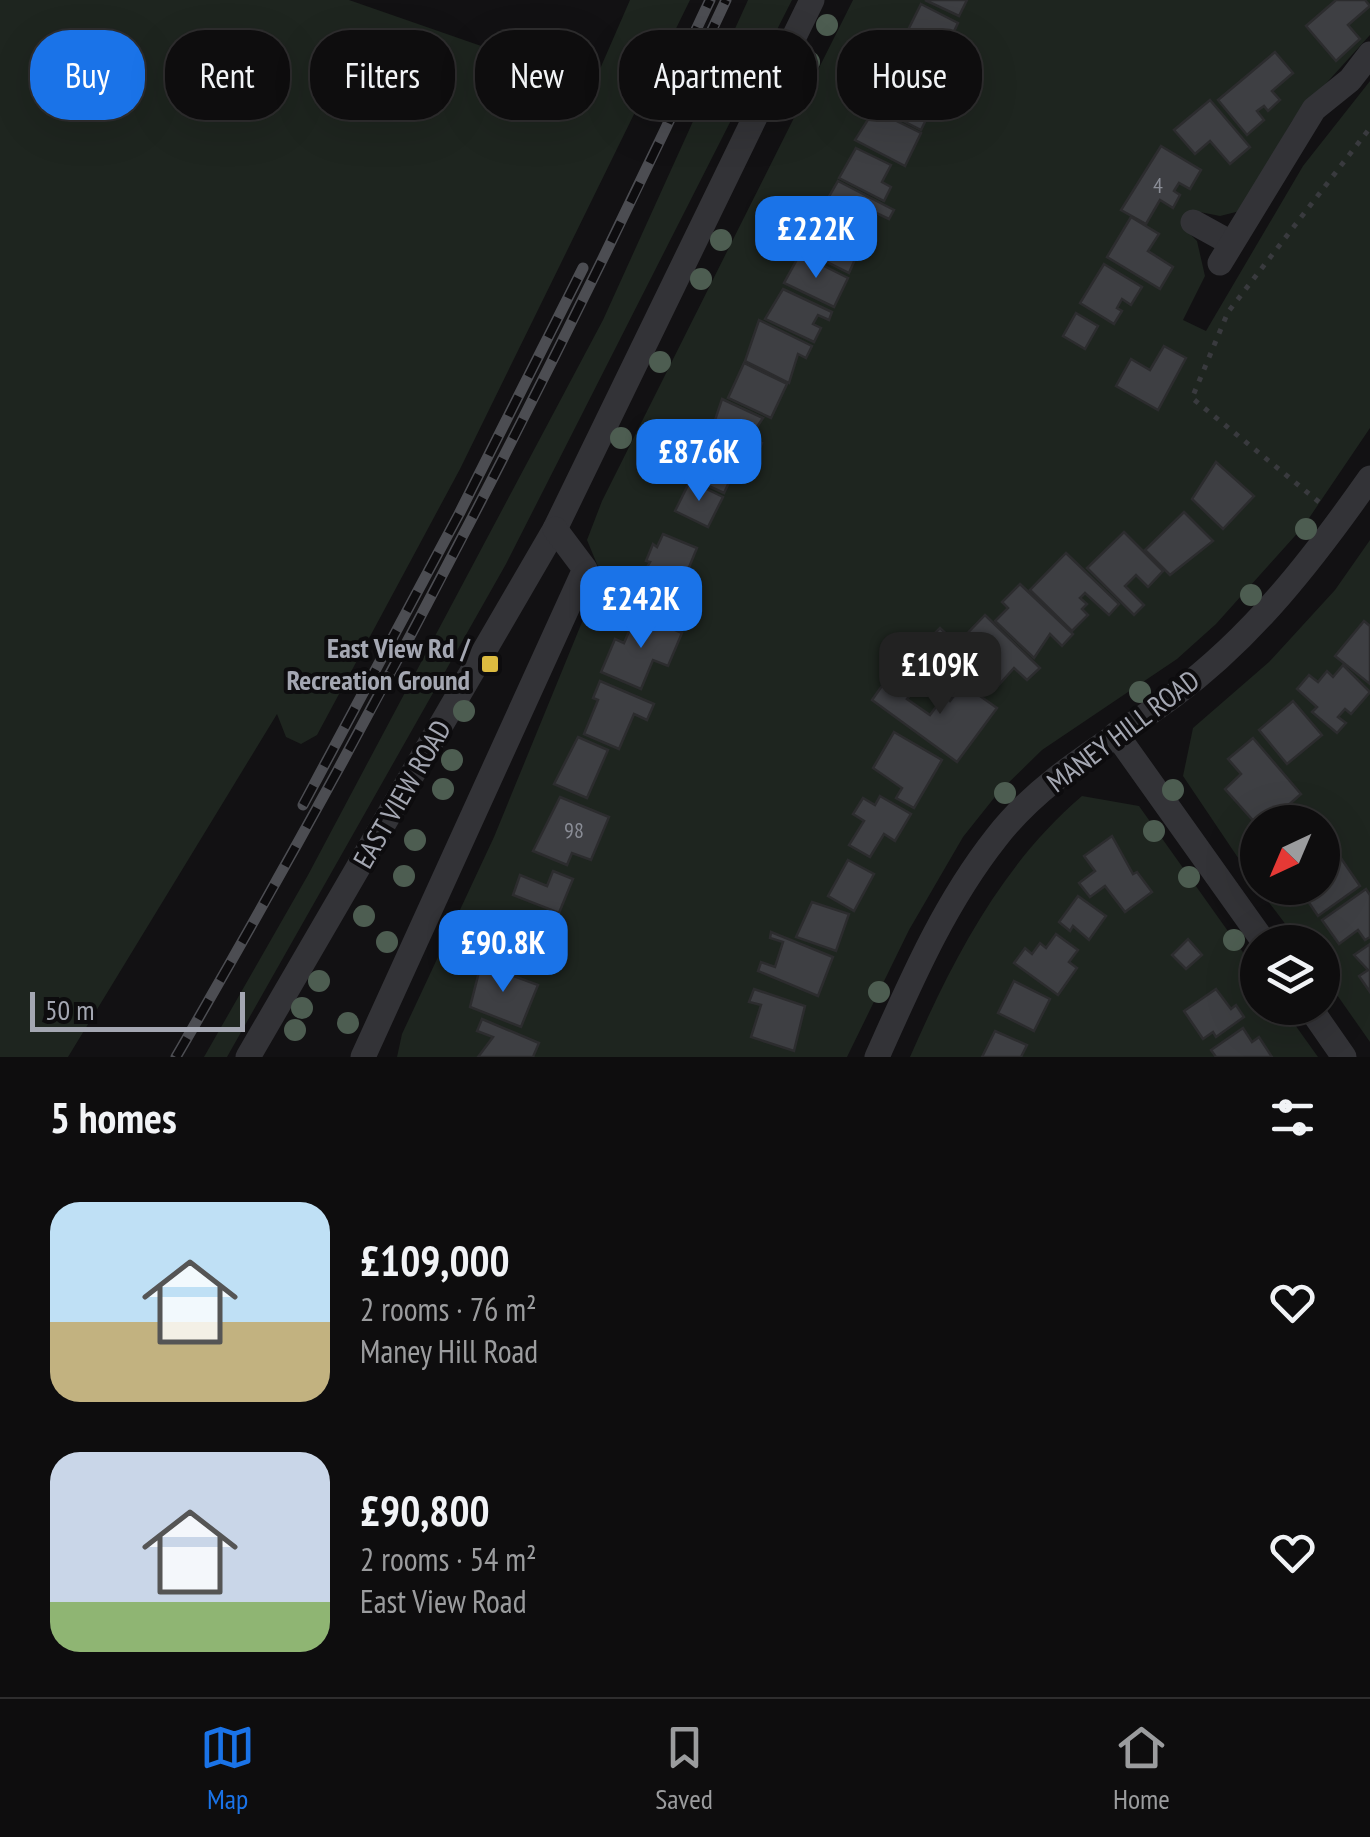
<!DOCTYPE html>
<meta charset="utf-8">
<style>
:root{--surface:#0e0d0e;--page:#1c1b1c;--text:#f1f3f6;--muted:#9b9c9e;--line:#2e2d2e;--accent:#1a73e8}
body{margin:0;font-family:"PT Sans Narrow",sans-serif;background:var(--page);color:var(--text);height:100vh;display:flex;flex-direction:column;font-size:38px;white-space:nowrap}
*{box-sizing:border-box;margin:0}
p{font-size:32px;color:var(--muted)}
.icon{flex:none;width:55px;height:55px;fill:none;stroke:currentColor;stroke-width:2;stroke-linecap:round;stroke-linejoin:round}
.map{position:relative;height:1057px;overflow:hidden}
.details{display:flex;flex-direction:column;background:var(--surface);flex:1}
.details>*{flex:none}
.hud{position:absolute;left:30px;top:30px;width:1310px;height:90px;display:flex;gap:20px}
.needle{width:65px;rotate:224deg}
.buttons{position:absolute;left:1240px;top:805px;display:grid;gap:20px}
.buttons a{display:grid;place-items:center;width:100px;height:100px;border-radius:50%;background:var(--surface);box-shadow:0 10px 40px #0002,0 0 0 2px var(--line);font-size:50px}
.scale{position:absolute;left:30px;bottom:25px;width:215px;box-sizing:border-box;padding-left:10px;border:5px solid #a4a7b2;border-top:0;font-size:28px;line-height:35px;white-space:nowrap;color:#a4a7b2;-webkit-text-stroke:8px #0d0c0e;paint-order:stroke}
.price{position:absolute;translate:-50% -85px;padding:0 22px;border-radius:20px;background:var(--accent);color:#fff;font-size:32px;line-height:65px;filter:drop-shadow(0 2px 5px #0008)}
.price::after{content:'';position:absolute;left:50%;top:60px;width:30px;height:22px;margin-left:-15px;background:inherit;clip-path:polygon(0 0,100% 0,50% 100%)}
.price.active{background:#222;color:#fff}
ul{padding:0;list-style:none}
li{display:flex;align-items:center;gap:30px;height:250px;padding:0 50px}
li span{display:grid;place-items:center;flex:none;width:280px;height:200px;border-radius:30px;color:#555}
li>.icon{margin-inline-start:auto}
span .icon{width:120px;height:120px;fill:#fffc;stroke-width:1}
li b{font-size:42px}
h2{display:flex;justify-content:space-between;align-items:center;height:120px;padding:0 50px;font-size:42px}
.pill{padding:0 35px;border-radius:40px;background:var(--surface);box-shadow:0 10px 40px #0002,0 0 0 2px var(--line);font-size:35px;line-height:90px}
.pill.active{background:var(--accent);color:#fff}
.tabs{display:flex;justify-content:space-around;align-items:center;height:140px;border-top:2px solid var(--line);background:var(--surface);font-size:28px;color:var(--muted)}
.tabs a{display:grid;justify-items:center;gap:5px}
.tabs .active{color:var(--accent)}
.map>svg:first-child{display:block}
.green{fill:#1e251f}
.building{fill:#3e3f43;stroke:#2c2c2e;stroke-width:2.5}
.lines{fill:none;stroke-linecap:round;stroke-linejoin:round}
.path{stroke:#393a3e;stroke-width:5;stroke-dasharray:5 8;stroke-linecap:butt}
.street{stroke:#333337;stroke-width:25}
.rail-casing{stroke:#4c4d52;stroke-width:11}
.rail{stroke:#0d0c0e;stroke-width:8;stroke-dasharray:22;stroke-linecap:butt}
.tree{fill:#4d5d51}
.poi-dot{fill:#dcbb40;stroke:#0d0c0e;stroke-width:4}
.labels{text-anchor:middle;stroke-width:8;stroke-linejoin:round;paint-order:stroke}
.number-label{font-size:22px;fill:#8a8d96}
.poi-label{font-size:28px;font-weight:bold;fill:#a4a7b2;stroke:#0d0c0e;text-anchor:end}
.street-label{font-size:28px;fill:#a4a7b2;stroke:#0d0c0e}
</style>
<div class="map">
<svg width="1370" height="1057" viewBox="0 0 1370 1057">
<rect width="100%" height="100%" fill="#121113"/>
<!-- green -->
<g class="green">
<polygon points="0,0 349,0 593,85 630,0 690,0 460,469 317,735 301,744 286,737 277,714 68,1057 0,1057"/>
<polygon points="748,0 792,0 506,564 227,1057 204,1057 308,875 603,320"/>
<polygon points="853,0 1370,0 1370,35 1292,121 1240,211 1220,216 1195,211 1184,228 1197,241 1205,276 1183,320 1206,331 1303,166 1370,81 1370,428 1303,527 1216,624 1177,659 1042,750 998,793 963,837 909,930 847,1057 397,1057 402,1034 494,837 598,583 599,569 587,540 602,501"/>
<polygon points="1370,540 1370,1042 1323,975 1322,942 1299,942 1258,888 1322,888 1322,822 1258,822 1257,886 1183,776 1193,728 1269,662 1335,590"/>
<path d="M1082,796L1139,806L1257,972L1258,1008H1283L1318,1057H910C952,961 1001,865 1082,796Z"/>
</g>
<!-- building -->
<g class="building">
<polygon points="925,0 967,0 959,16"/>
<polygon points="1336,0 1365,0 1370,6 1348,25 1360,39 1336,61 1306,26"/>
<polygon points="921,4 958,23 949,42 960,47 954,59 905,36"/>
<polygon points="908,39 954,62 945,82 933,75 926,90 890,72"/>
<polygon points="1275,52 1293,73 1272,91 1280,100 1268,111 1264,106 1257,111 1264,120 1247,135 1218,100"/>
<polygon points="889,78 935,101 921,130 872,105"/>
<polygon points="1210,100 1250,147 1230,164 1210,141 1195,154 1174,130"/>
<polygon points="874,110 921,133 905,166 855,140"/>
<polygon points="1161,146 1201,170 1190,189 1179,183 1174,191 1180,195 1173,208 1160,200 1146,224 1121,210"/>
<polygon points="856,148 891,165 882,182 891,187 884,201 839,178"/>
<polygon points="838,181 894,210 889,219 872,211 865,237 819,214"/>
<polygon points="1131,217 1159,234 1148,251 1173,267 1160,289 1107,257"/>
<polygon points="819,219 854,237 846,252 856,257 849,273 801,249"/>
<polygon points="800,254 848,278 834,307 784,283"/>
<polygon points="1104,264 1142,287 1131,305 1122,299 1117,308 1122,311 1114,324 1080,303"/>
<polygon points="783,289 832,312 829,320 818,315 813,324 821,328 814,342 765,319"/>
<polygon points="1076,313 1098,326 1085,349 1063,336"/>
<polygon points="759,320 812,346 806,358 798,354 789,383 745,361"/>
<polygon points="1164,346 1186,358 1158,410 1116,386 1131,359 1150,370"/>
<polygon points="744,363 787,384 771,418 728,398"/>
<polygon points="722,399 763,418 750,437 762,443 755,459 709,438"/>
<polygon points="705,447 738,463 724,493 691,478"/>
<polygon points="1216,462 1254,496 1223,529 1192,499"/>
<polygon points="690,481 723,497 708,527 675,511"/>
<polygon points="1184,512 1213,541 1170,575 1145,550"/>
<polygon points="1124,532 1163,571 1148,587 1136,575 1125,586 1144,605 1134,615 1087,568"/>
<polygon points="663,534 697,548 676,599 638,583 650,562 646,561 653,544 657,547"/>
<polygon points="1066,553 1119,604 1109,615 1085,593 1080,598 1087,604 1082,609 1088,615 1072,631 1030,590"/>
<polygon points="1020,584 1073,634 1062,646 1050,634 1034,658 995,621 1008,608 1002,602"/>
<polygon points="637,613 682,633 668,666 653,660 641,689 601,672 615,639 624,643"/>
<polygon points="985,615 1040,668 1027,680 1014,668 996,688 987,679 979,687 929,639 940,628 957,644"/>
<polygon points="1364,621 1370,626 1370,684 1335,656"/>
<polygon points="1343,665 1370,692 1351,714 1345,709 1338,717 1346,723 1337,733 1312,712 1317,707 1297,689 1309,675 1318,682 1327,671 1333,677"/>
<polygon points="600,681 654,704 647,720 634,714 619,749 584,734 598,700 593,698"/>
<polygon points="895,681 912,693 907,699 930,715 944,696 950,701 963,684 997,708 957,762 872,700 884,683 890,688"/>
<polygon points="1293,701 1322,735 1287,764 1259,730"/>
<polygon points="894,732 942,760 914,808 896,798 902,788 873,768"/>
<polygon points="578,737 608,750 587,798 554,784"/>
<polygon points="1253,738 1301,794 1269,822 1258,826 1225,789 1241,774 1228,759"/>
<polygon points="880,796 911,814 895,841 884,834 870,857 849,845 864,821 853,814 863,798 875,805"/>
<polygon points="560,797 609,817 591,860 572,853 567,865 533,851"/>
<polygon points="1112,836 1133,874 1137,872 1152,892 1125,912 1105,886 1090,897 1079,883 1095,871 1084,856"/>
<polygon points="1336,851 1360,886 1318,916 1299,888 1322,888 1322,861"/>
<polygon points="848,860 874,874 854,911 828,896"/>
<polygon points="553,871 573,879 559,913 513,895 520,875 547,886"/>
<polygon points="1366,889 1370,895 1370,937 1365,940 1358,930 1339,944 1322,920"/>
<polygon points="1078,896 1106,916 1089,940 1073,926 1070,931 1059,922"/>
<polygon points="812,902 849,914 836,951 796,937"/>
<polygon points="500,917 539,932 523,973 488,959"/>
<polygon points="771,932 833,957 818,996 758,971 761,962 775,967 783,942 770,938"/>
<polygon points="1056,934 1078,950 1069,962 1077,968 1058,995 1014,963 1025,948 1032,954 1040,943 1046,948"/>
<polygon points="1188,939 1202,955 1186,969 1172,955"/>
<polygon points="1370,944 1370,992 1359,976 1368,970 1354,955"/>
<polygon points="481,964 538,985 521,1027 470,1007"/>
<polygon points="1014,981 1050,999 1034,1031 998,1013"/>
<polygon points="754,989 805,1006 794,1051 751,1037 761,1005 749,1002"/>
<polygon points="1216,989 1231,1009 1236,1005 1244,1017 1216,1037 1213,1032 1203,1039 1184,1011"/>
<polygon points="482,1019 539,1043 533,1057 478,1057 493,1037 477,1031"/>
<polygon points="1243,1028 1252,1042 1259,1037 1272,1057 1216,1057 1211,1050"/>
<polygon points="995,1031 1027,1045 1021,1057 982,1057"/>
</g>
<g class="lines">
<!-- path -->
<polyline class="path" points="1319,502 1192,398 1228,312 1370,128"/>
<!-- street -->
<g class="street">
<polyline points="1193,222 1231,243"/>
<polyline points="1220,263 1314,109 1350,80 1370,54"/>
<polyline points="1116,734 1264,942"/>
<polyline points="1310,1008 1344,1057"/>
<polyline points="248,1057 555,529 812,0"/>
<polyline points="363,1057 585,569 555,529"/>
<path d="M877,1057C911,981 944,904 996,838C1043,777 1112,741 1173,696C1253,637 1313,559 1370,478"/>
</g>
<defs>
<g id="rail">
<polyline points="688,47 710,0"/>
<polyline points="303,805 459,514 583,268"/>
<path d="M176,1057C376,713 559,361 726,0"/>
</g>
</defs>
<!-- rail casing -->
<use href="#rail" class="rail-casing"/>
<!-- rail -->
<use href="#rail" class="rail"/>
</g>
<!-- trees -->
<g class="tree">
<circle cx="827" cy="25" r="11"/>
<circle cx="809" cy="62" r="11"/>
<circle cx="721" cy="240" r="11"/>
<circle cx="701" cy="279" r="11"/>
<circle cx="660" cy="362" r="11"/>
<circle cx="621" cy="438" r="11"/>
<circle cx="1306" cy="529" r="11"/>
<circle cx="1251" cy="595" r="11"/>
<circle cx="1140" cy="692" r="11"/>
<circle cx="464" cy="711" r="11"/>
<circle cx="452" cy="760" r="11"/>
<circle cx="443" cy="789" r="11"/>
<circle cx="1173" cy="790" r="11"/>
<circle cx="1005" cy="793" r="11"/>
<circle cx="1154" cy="831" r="11"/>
<circle cx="415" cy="840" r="11"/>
<circle cx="404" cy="876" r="11"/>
<circle cx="1189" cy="877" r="11"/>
<circle cx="364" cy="916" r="11"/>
<circle cx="1234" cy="940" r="11"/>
<circle cx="387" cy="942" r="11"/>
<circle cx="319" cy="981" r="11"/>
<circle cx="879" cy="992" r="11"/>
<circle cx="302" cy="1008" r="11"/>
<circle cx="348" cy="1023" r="11"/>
<circle cx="295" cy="1030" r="11"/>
</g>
<!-- markers -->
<rect class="poi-dot" x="480" y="654" width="20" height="20" rx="5"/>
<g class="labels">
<!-- number labels -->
<g class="number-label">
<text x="1158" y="193">4</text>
<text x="574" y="838">98</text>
</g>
<!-- poi labels -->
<g class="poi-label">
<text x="470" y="658">East View Rd /<tspan x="470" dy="32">Recreation Ground</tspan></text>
</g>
<!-- street labels -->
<g class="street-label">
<text transform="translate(1123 731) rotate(-37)" y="10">MANEY HILL ROAD</text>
<text transform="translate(402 794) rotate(-60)" y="10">EAST VIEW ROAD</text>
</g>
</g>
</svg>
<div class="buttons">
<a><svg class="needle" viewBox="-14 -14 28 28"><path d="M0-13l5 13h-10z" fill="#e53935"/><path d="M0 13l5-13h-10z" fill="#9b9c9e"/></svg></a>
<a><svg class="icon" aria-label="layers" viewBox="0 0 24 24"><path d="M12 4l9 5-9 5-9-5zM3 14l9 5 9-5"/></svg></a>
</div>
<div class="scale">50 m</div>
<b class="price" style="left:816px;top:281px">£222K</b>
<b class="price" style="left:699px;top:504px">£87.6K</b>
<b class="price" style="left:641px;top:651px">£242K</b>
<b class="price active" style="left:940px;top:717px">£109K</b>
<b class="price" style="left:503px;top:995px">£90.8K</b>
<div class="hud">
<a class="pill active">Buy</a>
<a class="pill">Rent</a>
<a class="pill">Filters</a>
<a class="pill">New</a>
<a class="pill">Apartment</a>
<a class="pill">House</a>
</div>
</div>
<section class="details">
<h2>5 homes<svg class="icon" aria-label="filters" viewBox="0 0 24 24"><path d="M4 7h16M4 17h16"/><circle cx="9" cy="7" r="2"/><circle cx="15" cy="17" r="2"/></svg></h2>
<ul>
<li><span style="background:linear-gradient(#bfe0f5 60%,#c2b280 0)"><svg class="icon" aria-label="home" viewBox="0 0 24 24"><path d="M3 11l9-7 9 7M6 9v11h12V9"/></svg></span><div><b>£109,000</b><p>2 rooms · 76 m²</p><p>Maney Hill Road</p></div><svg class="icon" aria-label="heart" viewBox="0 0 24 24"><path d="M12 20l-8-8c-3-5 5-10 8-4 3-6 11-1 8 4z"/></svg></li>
<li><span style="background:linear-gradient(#c9d6e8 75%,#8fb573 0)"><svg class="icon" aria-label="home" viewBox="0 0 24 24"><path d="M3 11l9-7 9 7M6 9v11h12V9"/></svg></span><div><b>£90,800</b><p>2 rooms · 54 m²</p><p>East View Road</p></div><svg class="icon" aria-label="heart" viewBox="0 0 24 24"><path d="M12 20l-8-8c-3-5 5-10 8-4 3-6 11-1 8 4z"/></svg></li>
</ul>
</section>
<nav class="tabs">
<a class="active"><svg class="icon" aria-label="map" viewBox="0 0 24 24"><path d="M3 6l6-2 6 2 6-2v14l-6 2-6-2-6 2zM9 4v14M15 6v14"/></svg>Map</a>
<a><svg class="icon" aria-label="saved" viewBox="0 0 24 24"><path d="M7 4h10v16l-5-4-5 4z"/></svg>Saved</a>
<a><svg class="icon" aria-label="home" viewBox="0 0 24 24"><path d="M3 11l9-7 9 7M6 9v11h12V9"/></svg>Home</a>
</nav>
